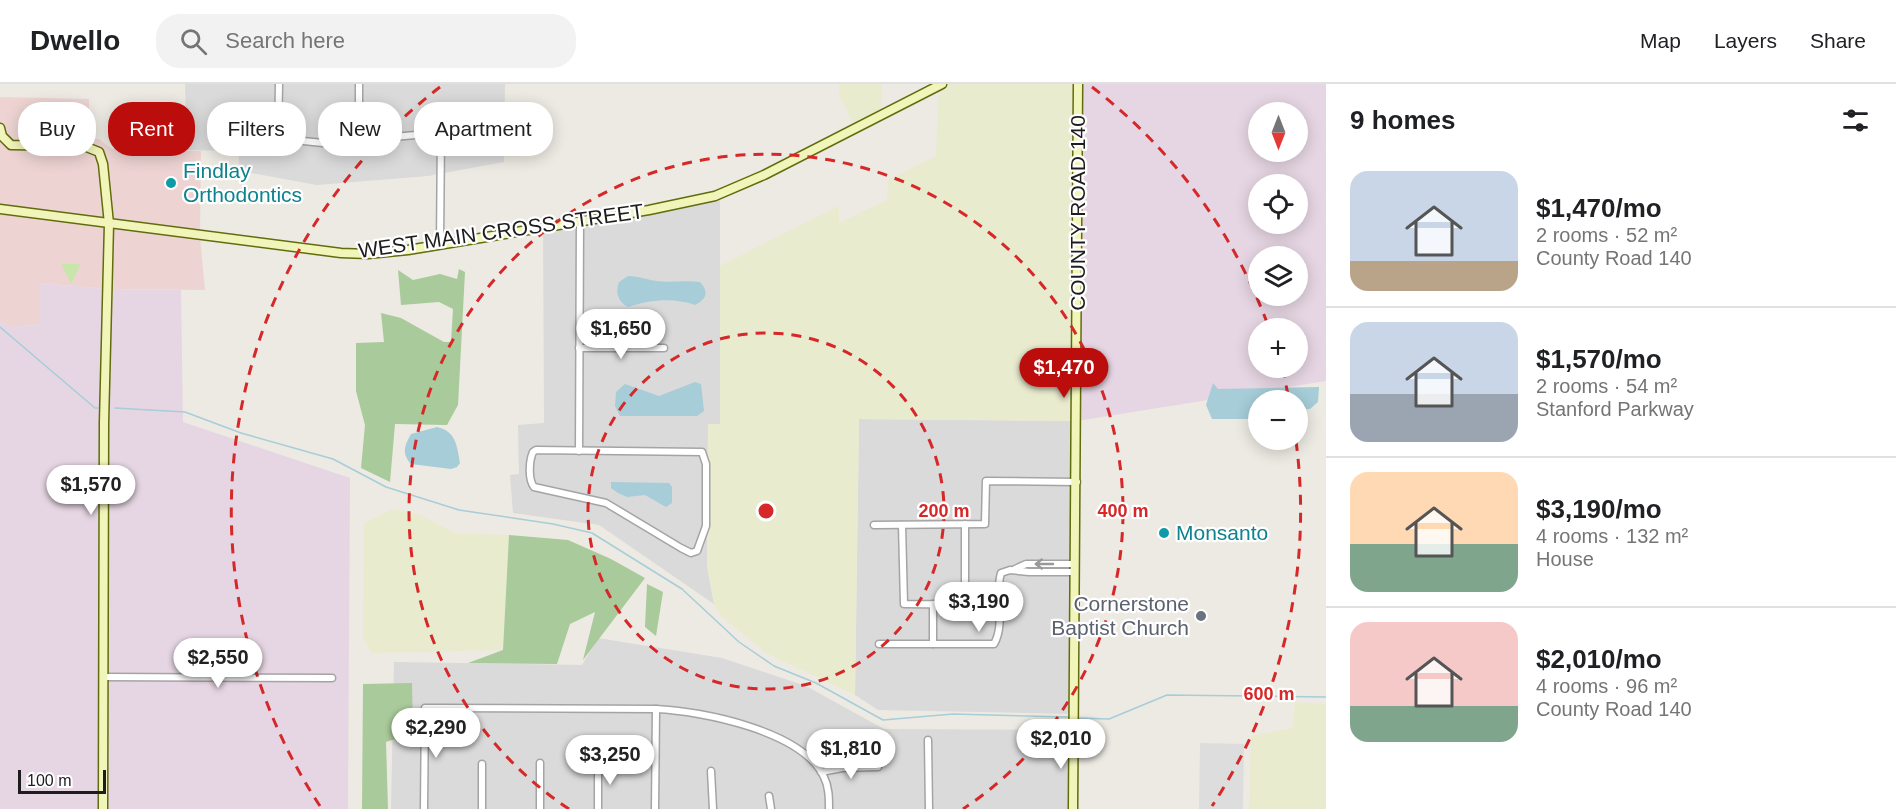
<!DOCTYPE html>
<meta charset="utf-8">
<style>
:root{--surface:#fff;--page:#f2f2f2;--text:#202124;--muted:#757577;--line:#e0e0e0;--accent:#bc0d0d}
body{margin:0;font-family:Helvetica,sans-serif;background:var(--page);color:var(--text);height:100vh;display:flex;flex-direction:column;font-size:22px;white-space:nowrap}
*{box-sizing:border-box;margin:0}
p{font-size:20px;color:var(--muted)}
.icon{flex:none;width:33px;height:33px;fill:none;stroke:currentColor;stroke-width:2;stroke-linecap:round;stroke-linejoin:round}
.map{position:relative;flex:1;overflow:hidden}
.details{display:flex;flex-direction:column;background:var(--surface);width:570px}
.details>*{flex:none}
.guide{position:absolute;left:18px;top:18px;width:570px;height:54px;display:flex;gap:12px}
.needle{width:39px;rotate:180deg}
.tools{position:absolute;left:1248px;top:18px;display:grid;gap:12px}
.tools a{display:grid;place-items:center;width:60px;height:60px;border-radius:50%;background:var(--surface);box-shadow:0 3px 15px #0003;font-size:30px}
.scale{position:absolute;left:18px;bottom:15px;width:88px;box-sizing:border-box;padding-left:6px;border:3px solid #1d1d1d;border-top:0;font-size:16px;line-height:21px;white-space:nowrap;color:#1d1d1d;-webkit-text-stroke:4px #fff;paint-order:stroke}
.price{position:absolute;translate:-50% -51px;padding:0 14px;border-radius:21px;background:#fff;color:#222;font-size:20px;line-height:39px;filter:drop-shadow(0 2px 3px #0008)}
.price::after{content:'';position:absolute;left:50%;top:36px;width:18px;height:14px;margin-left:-9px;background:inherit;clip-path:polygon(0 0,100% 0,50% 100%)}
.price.current{background:var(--accent);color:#fff}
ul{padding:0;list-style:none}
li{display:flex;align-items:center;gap:18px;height:150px;padding:0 24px}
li+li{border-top:2px solid var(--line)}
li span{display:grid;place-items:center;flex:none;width:168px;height:120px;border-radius:18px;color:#555}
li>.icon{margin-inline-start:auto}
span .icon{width:72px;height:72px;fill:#fffc;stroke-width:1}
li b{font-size:26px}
h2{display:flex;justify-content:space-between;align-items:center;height:72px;padding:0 24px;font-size:26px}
.chip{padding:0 21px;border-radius:24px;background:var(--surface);box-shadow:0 3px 15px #0003;font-size:21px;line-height:54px}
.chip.current{background:var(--accent);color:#fff}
header{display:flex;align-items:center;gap:36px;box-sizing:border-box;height:84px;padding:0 30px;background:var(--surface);border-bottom:2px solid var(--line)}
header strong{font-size:28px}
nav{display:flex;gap:33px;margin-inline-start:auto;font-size:21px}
.search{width:420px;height:54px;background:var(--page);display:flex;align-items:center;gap:15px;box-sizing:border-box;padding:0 21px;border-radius:24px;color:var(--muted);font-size:22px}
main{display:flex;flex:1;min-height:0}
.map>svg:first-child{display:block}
.residential{fill:#dbdada}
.commercial{fill:#edd4d3}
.industrial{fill:#e6d6e3;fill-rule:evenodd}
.farmland{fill:#e9ebcf}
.grass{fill:#c8e5ac}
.forest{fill:#a9ca9a}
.parking{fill:#ddd}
.water{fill:#a6cdd8}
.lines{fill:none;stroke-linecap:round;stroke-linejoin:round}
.stream{stroke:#a6cdd8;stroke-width:1.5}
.street-casing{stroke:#a4a4a4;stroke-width:9}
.secondary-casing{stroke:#616c0c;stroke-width:11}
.street{stroke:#fff;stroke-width:6}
.secondary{stroke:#f2f5ba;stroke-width:8}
.oneway{stroke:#999}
.ring{fill:none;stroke:#d62828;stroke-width:3;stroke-dasharray:10 8}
.culture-dot{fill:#0f9aa8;stroke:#fff;stroke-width:2}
.worship-dot{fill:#6b7280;stroke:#fff;stroke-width:2}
.labels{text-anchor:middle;stroke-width:4.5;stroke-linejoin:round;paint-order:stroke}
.culture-label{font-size:21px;fill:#0d838f;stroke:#fff;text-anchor:start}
.street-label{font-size:21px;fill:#1d1d1d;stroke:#fff}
.worship-label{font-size:21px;fill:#5b616d;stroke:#fff;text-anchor:end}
.centre{fill:#d62828;stroke:#fff;stroke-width:3}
.ring-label{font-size:18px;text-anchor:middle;font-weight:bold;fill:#d62828;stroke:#fff;stroke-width:4.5;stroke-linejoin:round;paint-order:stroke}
</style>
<header>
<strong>Dwello</strong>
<div class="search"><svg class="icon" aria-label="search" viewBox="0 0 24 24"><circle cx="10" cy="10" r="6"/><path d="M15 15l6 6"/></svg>Search here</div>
<nav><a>Map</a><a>Layers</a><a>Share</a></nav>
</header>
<main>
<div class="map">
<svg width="1326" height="725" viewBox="0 0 1326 725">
<rect width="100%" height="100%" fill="#edeae3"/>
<!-- residential -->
<g class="residential">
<polygon points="185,0 505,0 504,78 428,92 317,101 240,87 238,67 187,66"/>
<polygon points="720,110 720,340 708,341 707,482 714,520 599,441 513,429 510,391 519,390 518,341 544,339 543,143"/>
<polygon points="859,335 1077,337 1074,630 878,626 855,611"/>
<polygon points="598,554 722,574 806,602 884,645 1074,646 1073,725 391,725 394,578 582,581"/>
</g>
<!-- commercial -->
<polygon class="commercial" points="0,13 89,15 89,54 99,55 112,65 201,67 200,153 205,206 107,205 40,199 41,240 13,243 0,238"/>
<!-- industrial -->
<g class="industrial">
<path d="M1078,0H1326V297L1077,337ZM1258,28H1298V68H1258ZM1258,100H1298V140H1258ZM1258,172H1298V212H1258ZM1258,244H1298V284H1258Z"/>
<polygon points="40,199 107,205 181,206 183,338 350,394 348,725 0,725 0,238 13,243 40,240"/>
</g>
<!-- farmland -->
<g class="farmland">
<polygon points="839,0 882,0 882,31 856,45 839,11"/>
<polygon points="942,0 1078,0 1077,337 859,335 855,611 766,569 721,532 714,520 707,482 708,340 720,340 720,182 839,122 839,139 887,116 888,96 936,72 939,2"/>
<polygon points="393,425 421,431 455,449 509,451 503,566 372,569 363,554 364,439"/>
<polygon points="1295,618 1326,620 1326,725 1249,725 1251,652 1293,644"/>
</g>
<!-- grass -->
<polygon class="grass" points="61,180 81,180 71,200"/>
<!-- forest -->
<g class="forest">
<polygon points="459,185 465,188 458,321 447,341 395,340 390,398 361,384 365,341 356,307 356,259 384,258 381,229 401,234 444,258 451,258 453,225 439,218 401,221 398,186 413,196 440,190 457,195"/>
<polygon points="509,451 568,456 611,475 645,494 583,576 595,528 570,540 557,580 468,579 503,566"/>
<polygon points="647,500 663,508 656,552 645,543"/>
<polygon points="412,599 413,649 386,658 388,725 362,725 363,600"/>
</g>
<!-- parking -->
<polygon class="parking" points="1200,659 1244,660 1243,725 1199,725"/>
<!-- water -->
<g class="water">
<path d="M628,192C639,192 647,196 657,197C671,199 685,196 700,198C709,208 707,215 695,221C673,213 649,216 628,223C618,218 615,208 619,198Z"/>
<polygon points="695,298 701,300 704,327 697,332 620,332 615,322 616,308 625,300 659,312"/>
<polygon points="1213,299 1218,305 1319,303 1318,318 1310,325 1298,326 1298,316 1258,316 1258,334 1255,335 1212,335 1206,321"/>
<path d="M437,343C456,347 457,362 460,379L457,383L451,385L411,380C401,369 405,361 411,350Z"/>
<polygon points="611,398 669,399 672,403 672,419 666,423 645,411 627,413 618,409 611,404"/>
</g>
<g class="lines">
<!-- stream -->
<g class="stream">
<polyline points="0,243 95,324 98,324"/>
<polyline points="115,324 185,328 241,349 333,375 386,403 459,426 553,440 592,449 682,505 739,558 774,582 816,599 883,636 953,630 1069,633"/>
<polyline points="1077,634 1109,635 1167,611 1326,613"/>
</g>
<defs>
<g id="street">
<polyline points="359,0 359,57"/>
<polyline points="243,51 323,59 497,44"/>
<polyline points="278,55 279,0"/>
<polyline points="440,160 441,49"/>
<polyline points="579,264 664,264"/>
<path d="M536,366L702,368L706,380V442L697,467L691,469L681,464L606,419L534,403C528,395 529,377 533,368Z"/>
<polyline points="579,367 580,137"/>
<polyline points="874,441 985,440 986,397 1077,398"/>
<polyline points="902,441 904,520 999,521"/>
<polyline points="1015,485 1026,480 1075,480"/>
<polyline points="965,520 965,440"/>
<path d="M879,560H994C1006,539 994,512 1001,489L1010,486L1029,488H1075"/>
<polyline points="933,560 933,520"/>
<polyline points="103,593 332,594"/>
<polyline points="928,656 929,725"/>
<polyline points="711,687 713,725"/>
<polyline points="821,688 842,684 878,683"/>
<polyline points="769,712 771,725"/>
<path d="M424,725L425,624H437L656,625C702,627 803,647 824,693C829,703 829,714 829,725"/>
<polyline points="482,725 482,680"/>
<polyline points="540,725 540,679"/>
<polyline points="598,725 598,679"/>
<polyline points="655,725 656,625"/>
</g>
<g id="secondary">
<polyline points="0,44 2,52 11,61 84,62 99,68 103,80 109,140 104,339 103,725"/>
<polyline points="0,125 341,169 368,170 408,166 649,126 715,112 764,91 942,0"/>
<polyline points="1073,725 1078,0"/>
</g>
</defs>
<!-- street casing -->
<use href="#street" class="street-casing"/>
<!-- secondary casing -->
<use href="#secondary" class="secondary-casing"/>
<!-- street -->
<use href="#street" class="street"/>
<!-- secondary -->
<use href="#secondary" class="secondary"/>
</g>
<!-- one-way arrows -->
<defs><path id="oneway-shaft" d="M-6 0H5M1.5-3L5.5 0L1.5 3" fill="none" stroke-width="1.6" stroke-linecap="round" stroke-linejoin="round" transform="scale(1.5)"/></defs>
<use class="oneway" href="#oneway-shaft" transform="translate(1044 480) rotate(180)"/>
<!-- distance rings -->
<g class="ring">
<circle cx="766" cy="427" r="178"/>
<path d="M569 725A357 357 0 1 1 963 725"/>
<path d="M320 722A535 535 0 0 1 440 3M1092 3A535 535 0 0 1 1269 244M1282 284A535 535 0 0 1 1289 316M1296 357A535 535 0 0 1 1212 722"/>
</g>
<!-- markers -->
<g class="culture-dot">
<circle cx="171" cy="99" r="6"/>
<circle cx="1164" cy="449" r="6"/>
</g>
<circle class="worship-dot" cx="1201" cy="532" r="6"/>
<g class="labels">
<!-- culture labels -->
<g class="culture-label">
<text x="183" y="94">Findlay<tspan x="183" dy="24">Orthodontics</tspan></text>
<text x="1176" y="456">Monsanto</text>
</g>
<!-- street labels -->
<g class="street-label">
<text transform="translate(1078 129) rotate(-90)" y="7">COUNTY ROAD 140</text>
<text transform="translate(501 147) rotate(-8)" y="7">WEST MAIN CROSS STREET</text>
</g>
<!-- worship labels -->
<g class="worship-label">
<text x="1189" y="527">Cornerstone<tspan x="1189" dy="24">Baptist Church</tspan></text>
</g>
</g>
<circle cx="766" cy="427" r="9" class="centre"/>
<g class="ring-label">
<text x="944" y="433">200 m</text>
<text x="1123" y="433">400 m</text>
<text x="1269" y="616">600 m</text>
</g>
</svg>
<div class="tools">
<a><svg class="needle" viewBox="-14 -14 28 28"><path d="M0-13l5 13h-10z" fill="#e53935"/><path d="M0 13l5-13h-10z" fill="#757577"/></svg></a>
<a><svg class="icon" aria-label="locate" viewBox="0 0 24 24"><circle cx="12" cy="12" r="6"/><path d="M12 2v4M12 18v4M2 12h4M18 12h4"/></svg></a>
<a><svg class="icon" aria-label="layers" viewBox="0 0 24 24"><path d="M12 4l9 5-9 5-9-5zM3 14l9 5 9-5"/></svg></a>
<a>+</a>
<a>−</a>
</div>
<div class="scale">100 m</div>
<b class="price" style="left:621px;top:276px">$1,650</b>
<b class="price current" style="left:1064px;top:315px">$1,470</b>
<b class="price" style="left:91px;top:432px">$1,570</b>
<b class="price" style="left:979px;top:549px">$3,190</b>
<b class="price" style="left:218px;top:605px">$2,550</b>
<b class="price" style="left:436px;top:675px">$2,290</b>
<b class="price" style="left:1061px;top:686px">$2,010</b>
<b class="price" style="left:851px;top:696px">$1,810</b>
<b class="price" style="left:610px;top:702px">$3,250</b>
<div class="guide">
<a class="chip">Buy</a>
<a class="chip current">Rent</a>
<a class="chip">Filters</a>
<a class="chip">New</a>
<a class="chip">Apartment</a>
</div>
</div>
<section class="details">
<h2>9 homes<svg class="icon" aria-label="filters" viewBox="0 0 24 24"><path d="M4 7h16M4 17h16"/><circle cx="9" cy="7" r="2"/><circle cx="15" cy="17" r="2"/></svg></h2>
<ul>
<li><span style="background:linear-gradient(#c9d6e8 75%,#b9a48a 0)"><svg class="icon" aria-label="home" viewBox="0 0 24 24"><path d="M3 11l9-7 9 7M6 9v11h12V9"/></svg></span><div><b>$1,470/mo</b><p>2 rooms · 52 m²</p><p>County Road 140</p></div></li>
<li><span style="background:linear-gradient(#c9d6e8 60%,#9aa5b1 0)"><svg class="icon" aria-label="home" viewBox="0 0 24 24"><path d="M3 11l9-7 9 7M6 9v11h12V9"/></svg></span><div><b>$1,570/mo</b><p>2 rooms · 54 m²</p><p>Stanford Parkway</p></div></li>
<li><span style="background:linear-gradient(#ffd9b3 60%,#7fa58c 0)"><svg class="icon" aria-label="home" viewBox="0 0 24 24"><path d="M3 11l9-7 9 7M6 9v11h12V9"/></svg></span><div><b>$3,190/mo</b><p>4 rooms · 132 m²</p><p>House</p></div></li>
<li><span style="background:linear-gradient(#f6c9c9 70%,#7fa58c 0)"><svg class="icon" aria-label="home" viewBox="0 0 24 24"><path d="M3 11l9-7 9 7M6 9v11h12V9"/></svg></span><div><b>$2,010/mo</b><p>4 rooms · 96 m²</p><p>County Road 140</p></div></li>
</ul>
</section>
</main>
